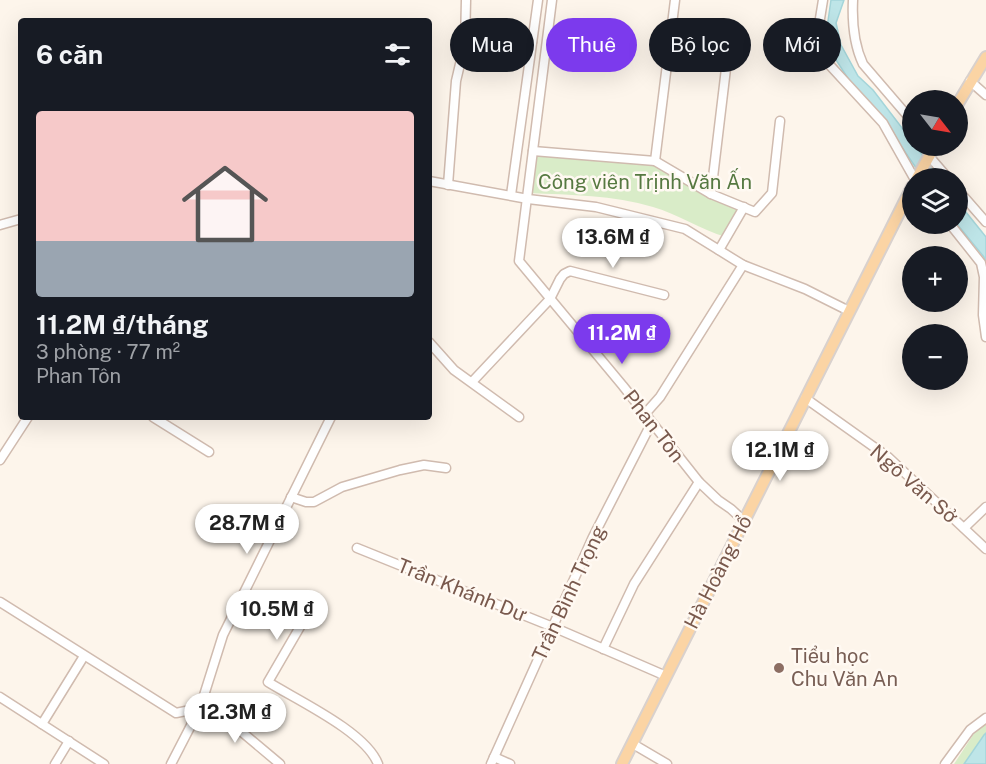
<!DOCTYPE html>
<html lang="vi">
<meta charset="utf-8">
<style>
:root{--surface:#171b24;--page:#20242c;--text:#f1f3f6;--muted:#9ea1a6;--accent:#7c3aed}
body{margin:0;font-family:"Public Sans",sans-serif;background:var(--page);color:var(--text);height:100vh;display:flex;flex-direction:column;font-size:22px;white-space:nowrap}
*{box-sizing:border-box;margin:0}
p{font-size:20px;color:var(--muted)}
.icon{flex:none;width:33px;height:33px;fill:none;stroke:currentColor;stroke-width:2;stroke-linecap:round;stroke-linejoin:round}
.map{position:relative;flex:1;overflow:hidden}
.side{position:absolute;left:18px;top:18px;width:414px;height:402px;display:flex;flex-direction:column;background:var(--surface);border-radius:6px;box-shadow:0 6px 24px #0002}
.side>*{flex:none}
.top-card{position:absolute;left:450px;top:18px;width:446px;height:54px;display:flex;gap:12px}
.needle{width:39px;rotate:121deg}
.buttons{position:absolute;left:902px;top:90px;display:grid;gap:12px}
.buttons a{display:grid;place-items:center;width:66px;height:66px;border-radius:50%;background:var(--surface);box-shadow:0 6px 24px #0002;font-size:30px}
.price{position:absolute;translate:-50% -51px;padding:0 14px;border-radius:21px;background:#fff;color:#222;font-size:20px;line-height:39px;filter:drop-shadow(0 2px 3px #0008)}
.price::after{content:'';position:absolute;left:50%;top:36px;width:18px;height:14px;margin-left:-9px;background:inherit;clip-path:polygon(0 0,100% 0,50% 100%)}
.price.on{background:var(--accent);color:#fff}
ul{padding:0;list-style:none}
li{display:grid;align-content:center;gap:12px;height:318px;padding:0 18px}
li span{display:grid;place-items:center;height:186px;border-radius:6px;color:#555}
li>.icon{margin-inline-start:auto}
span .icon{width:108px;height:108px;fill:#fffc;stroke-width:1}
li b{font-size:26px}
h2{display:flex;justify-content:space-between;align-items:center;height:72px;padding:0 18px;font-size:26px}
.chip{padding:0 21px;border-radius:27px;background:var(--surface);box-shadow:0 6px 24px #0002;font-size:21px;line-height:54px}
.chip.on{background:var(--accent);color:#fff}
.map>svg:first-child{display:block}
.green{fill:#d9ecc8}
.water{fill:#bee5e8;stroke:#a4d5da;stroke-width:1.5}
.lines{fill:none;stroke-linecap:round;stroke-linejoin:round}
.minor-casing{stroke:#d0bbaf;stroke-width:11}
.major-casing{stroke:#d9d1cd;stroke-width:14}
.minor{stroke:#fff;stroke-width:8}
.major{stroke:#fbd4a4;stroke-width:10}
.education-dot{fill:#8d6e63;stroke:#fff9f2;stroke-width:2}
.labels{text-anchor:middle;stroke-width:5;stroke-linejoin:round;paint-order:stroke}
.park-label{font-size:20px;fill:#567941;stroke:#fff9f2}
.street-label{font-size:20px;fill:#79594d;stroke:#fff9f2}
.education-label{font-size:20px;fill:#785e54;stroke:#fff9f2;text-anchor:start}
</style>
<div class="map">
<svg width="986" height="764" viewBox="0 0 986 764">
<rect width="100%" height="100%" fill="#fdf5eb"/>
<!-- green -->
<g class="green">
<path d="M533,151L655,161L744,207L726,237C701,230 678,214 653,207C613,195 571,195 529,193Z"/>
<polygon points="986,724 986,733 964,764 954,764 975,732"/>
</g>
<!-- water -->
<g class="water">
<polygon points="831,0 844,0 836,23 841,45 858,76 873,90 912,141 912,146 915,146 941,178 923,178 875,108 849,80 829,49 828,21"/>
<polygon points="957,201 986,237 986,275 984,257 957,224"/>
<polygon points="986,733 986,764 964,764 984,735"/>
</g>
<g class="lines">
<defs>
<g id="minor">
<polyline points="552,0 519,261 623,386 699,482 718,500 731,509 744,521"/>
<polyline points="823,0 817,37 825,60 883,123 914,178"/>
<path d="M853,0C852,21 854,45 863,64L912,121"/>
<polyline points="465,43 495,36 532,42"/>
<polyline points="970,81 986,95"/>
<polyline points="533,151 655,161 711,194 755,212 772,193 780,121"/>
<polyline points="929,156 948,178"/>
<polyline points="655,161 675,0"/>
<polyline points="429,181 528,199 596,207 685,229 743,265 805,289 849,311"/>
<polyline points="448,185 456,81 465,43 466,0"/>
<polyline points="957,189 986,222"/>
<polyline points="711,194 730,35"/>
<polyline points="511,195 538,0"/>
<polyline points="950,224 981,263 984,277 983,315 986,337"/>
<polyline points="0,225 21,219"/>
<polyline points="719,250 744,207"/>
<polyline points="429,342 454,370 519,417"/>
<polyline points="472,382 550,299 560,279 564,274 570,271 664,295"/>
<polyline points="805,398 888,457 986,549"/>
<polyline points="644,415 660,397 743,265"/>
<polyline points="153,417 209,452"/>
<polyline points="0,460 28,417"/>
<polyline points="291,497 306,502 314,502 342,487 400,470 424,465 446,468"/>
<polyline points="964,528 986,507"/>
<polyline points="357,548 553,627 666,676"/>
<polyline points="0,602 176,713 200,708"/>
<path d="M308,613L268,682C297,700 366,732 378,764"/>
<polyline points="603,649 634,584 699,482"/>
<polyline points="0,697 104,764"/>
<polyline points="200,708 224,717 280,764"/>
<polyline points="42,724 84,656"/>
<polyline points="633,744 667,764"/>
<polyline points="494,757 510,764"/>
<polyline points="55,764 69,741"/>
<polyline points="171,764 200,708 223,635 331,417"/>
<polyline points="491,764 593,537 651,424"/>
<polyline points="945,764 970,730 986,718"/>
</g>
<g id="major">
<polyline points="957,105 986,57"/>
<polyline points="917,178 935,146"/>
<polyline points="622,764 912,187"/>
</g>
</defs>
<!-- minor casing -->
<use href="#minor" class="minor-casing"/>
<!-- major casing -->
<use href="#major" class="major-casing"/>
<!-- minor -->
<use href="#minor" class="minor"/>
<!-- major -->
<use href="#major" class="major"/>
</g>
<!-- markers -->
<circle class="education-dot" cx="779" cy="668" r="6"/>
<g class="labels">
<!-- park labels -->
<g class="park-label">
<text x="645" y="189">Công viên Trịnh Văn Ấn</text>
</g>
<!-- street labels -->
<g class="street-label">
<text transform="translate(654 426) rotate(52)" y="7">Phan Tôn</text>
<text transform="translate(914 484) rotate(41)" y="7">Ngô Văn Sở</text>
<text transform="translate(718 572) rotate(-63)" y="7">Hà Hoàng Hổ</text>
<text transform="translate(462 590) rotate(22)" y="7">Trần Khánh Dư</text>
<text transform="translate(569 593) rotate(-65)" y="7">Trần Bình Trọng</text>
</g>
<!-- education labels -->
<g class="education-label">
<text x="791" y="663">Tiểu học<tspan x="791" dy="23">Chu Văn An</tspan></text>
</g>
</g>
</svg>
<div class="buttons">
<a><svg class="needle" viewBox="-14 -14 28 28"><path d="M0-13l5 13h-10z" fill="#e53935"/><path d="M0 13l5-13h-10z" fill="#9ea1a6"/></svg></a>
<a><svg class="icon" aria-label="layers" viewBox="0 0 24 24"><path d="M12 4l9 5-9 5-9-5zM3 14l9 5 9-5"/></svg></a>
<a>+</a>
<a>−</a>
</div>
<b class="price" style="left:613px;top:269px">13.6M ₫</b>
<b class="price on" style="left:622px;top:365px">11.2M ₫</b>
<b class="price" style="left:780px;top:482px">12.1M ₫</b>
<b class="price" style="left:247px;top:555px">28.7M ₫</b>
<b class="price" style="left:277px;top:641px">10.5M ₫</b>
<b class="price" style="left:235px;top:744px">12.3M ₫</b>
<div class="top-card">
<a class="chip">Mua</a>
<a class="chip on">Thuê</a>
<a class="chip">Bộ lọc</a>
<a class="chip">Mới</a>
</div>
<section class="side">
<h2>6 căn<svg class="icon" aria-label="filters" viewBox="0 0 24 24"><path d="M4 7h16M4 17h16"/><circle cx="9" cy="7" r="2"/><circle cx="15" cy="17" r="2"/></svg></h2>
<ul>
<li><span style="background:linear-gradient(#f6c9c9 70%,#9aa5b1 0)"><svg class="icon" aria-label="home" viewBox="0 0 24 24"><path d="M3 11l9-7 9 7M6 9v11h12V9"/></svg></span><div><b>11.2M ₫/tháng</b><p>3 phòng · 77 m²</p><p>Phan Tôn</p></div></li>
</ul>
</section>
</div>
